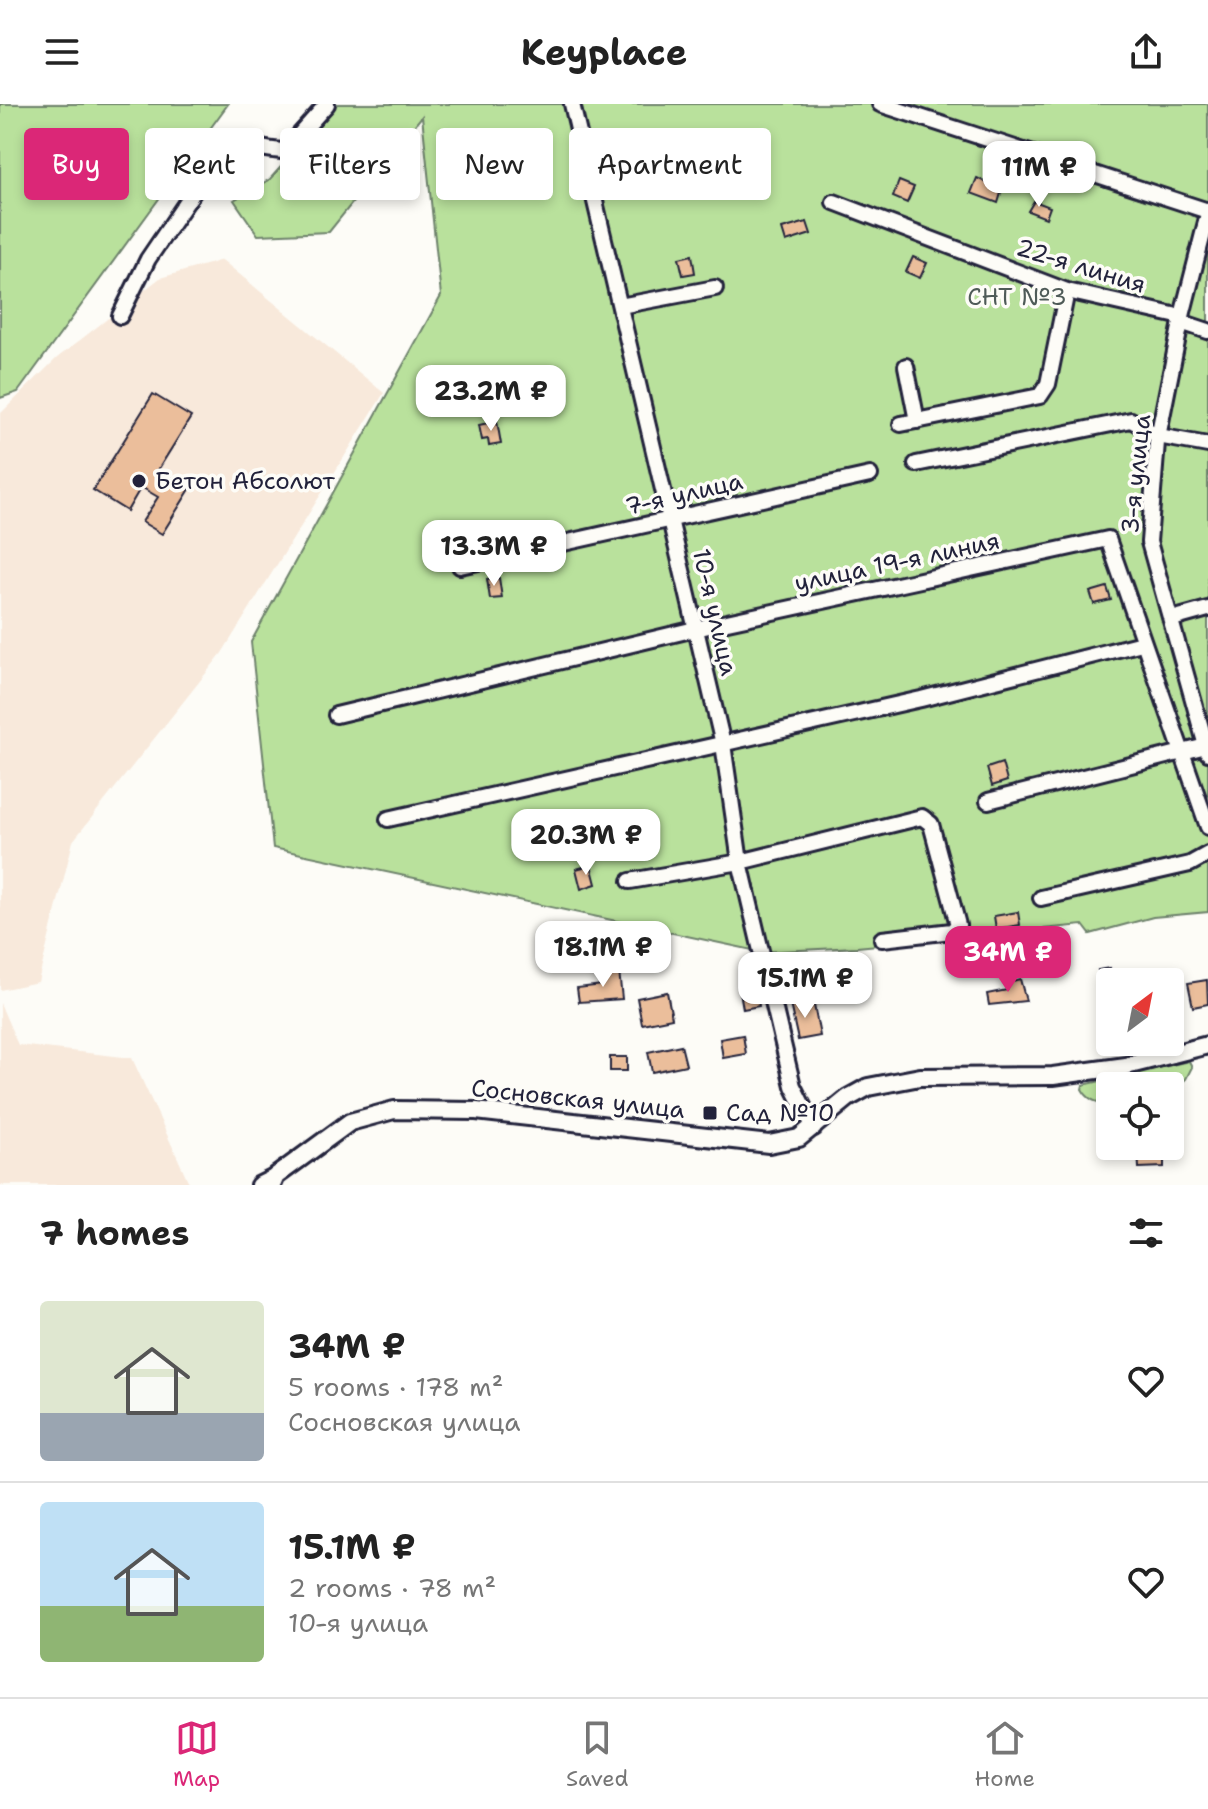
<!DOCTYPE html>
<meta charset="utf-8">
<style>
:root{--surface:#fff;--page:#f2f2f2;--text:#222;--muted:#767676;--line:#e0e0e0;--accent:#db2777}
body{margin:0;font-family:"Shantell Sans",sans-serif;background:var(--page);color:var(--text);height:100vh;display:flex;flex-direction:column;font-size:30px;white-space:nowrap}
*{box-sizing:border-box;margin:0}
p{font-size:26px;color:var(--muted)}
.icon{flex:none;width:44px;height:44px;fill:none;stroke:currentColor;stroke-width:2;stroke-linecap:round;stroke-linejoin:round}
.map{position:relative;height:1081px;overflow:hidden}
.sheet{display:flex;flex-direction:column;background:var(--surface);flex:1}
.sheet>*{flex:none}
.banner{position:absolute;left:24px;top:24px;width:800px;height:72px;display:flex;gap:16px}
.needle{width:52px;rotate:32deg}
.buttons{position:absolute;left:1096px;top:864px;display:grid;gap:16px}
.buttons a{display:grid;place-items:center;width:88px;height:88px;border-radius:8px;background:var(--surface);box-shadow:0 4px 12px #0003;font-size:40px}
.price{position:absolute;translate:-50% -68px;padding:0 18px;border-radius:16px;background:#fff;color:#222;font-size:26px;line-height:52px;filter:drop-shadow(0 2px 4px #0008)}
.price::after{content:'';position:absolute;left:50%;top:48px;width:24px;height:18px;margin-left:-12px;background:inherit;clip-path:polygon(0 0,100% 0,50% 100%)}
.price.current{background:var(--accent);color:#fff}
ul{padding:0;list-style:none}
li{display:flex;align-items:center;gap:24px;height:200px;padding:0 40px}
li+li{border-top:2px solid var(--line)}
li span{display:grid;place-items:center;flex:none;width:224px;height:160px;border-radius:8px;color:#555}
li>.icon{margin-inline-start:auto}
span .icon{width:96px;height:96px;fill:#fffc;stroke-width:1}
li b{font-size:34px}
h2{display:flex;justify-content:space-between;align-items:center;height:96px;padding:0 40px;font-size:34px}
.chip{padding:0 28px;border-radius:8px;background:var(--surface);box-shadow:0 4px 12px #0003;font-size:28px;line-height:72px}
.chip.current{background:var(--accent);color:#fff}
header{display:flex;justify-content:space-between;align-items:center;height:104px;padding:0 40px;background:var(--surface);font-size:36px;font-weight:700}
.menu{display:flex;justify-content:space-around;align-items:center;height:112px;border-top:2px solid var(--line);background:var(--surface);font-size:22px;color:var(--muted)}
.menu a{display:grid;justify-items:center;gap:4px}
.menu .current{color:var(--accent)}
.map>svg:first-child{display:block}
.built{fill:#f8e9db}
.green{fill:#b9e19c;stroke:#6e826c;stroke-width:2}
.building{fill:#ebbe9b;stroke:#22223b;stroke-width:2}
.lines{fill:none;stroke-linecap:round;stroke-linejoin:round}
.minor-casing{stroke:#22223b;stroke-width:20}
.tertiary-casing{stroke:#22223b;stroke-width:22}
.minor{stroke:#fdfcf7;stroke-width:14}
.tertiary{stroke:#fdfcf7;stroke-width:16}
.poi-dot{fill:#22223b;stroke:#fdfcf7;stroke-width:3}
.labels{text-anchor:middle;stroke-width:7;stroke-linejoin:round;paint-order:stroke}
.street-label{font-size:24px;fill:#22223b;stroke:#fdfcf7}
.park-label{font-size:24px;fill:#4f5b58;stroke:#fdfcf7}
.poi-label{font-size:24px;fill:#22223b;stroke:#fdfcf7;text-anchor:start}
</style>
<header><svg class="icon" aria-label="menu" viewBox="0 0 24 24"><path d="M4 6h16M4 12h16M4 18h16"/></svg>Keyplace<svg class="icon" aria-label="share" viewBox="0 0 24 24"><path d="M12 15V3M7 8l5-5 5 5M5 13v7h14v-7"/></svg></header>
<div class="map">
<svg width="1208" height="1081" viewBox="0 0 1208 1081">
<rect width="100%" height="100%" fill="#fdfcf7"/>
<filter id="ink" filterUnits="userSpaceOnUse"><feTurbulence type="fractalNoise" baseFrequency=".0125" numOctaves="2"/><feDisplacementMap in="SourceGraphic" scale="16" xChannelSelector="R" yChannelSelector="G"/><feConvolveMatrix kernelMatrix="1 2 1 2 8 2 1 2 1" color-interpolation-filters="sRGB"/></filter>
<g filter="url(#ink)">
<!-- built -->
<g class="built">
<polygon points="222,156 384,289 222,549 73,737 38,878 0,886 0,310 57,254 160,174"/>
<polygon points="0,899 18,941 132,954 190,1081 0,1081"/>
</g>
<!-- green -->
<g class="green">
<polygon points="0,0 228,0 18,288 0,294"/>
<polygon points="337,0 1208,0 1208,808 1153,813 1090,830 1083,821 857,843 762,848 273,744 251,538 441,192 422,12 329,128 258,131 234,96 270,75"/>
<path d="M1189,957L1192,963L1186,975L1170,989V982H1110V999C1098,1000 1088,996 1082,985L1083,981Z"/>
</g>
<!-- building -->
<g class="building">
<polygon points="723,45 727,62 712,65 708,49"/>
<polygon points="977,74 1002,86 998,99 971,89"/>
<polygon points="899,77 914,83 907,99 893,93"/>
<polygon points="1034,97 1050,103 1046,114 1028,107"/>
<polygon points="807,118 811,130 786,138 782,125"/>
<polygon points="692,151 695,169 683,171 679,154"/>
<polygon points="913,153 927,159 920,174 906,168"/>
<polygon points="153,290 191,313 158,366 190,385 162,430 142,418 158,393 141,383 127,407 93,386"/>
<polygon points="497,317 501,340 489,342 488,335 482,336 479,321"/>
<polygon points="499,474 502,494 490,495 487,475"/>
<polygon points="1107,483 1111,496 1094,500 1090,488"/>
<polygon points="1002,659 1007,677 992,682 987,664"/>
<polygon points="591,761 596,780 581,785 576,765"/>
<polygon points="1018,808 1020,821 996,825 994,812"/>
<polygon points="1110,864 1113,878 1100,882 1098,866"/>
<polygon points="619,867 622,895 579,898 577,884 602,881 601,869"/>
<polygon points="1020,875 1026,897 989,901 987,890 1007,886 1005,879"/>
<polygon points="1207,876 1208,900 1193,903 1188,879"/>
<polygon points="756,884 759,902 743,905 740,887"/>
<polygon points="667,888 672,914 642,920 637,894"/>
<polygon points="813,896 820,932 798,936 790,900"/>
<polygon points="743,931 746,950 723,954 720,935"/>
<polygon points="681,941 686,961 652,968 648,948"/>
<rect x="610" y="953" width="17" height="14"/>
<polygon points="1147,1042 1164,1042 1164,1063 1139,1064 1138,1047 1147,1046"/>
</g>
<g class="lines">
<defs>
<g id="minor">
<polyline points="572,0 723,640 740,758 793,982 814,1024"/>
<polyline points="880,0 1208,107"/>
<polyline points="834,98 1067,187 1182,213"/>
<polyline points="1208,110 1183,208 1157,338 1149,438 1208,649"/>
<polyline points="620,202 715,184"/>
<path d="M120,212L148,155L205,71L232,42C250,39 266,47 285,47L327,0"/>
<polyline points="1181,218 1208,227"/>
<polyline points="906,262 917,317"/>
<polyline points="901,320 1040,292 1048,280 1067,187"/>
<polyline points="916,360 1131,316 1158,332 1208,341"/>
<polyline points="460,462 870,371"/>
<polyline points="1172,515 1208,505"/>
<polyline points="336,611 695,525 1108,435 1208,723"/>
<polyline points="988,697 1206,642"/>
<polyline points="388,715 921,595 1142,539"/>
<polyline points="630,777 740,758 922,713 931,720 958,821 952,827 882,835"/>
<polyline points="1041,794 1190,760 1208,750"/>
<polyline points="258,1081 276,1072"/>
</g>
<polyline id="tertiary" points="272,1081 276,1072 350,1018 394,1006 476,1007 769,1040 799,1034 848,994 868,983 920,973 1053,972 1126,962 1208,941"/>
</defs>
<!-- minor casing -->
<use href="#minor" class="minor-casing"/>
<!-- tertiary casing -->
<use href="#tertiary" class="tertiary-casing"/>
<!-- minor -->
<use href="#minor" class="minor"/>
<!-- tertiary -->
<use href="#tertiary" class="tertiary"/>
</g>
</g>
<!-- markers -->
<g class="poi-dot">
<circle cx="139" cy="377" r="8"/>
<rect x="702" y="1001" width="16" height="16" rx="4"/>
</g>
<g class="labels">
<!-- street labels -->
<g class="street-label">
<text transform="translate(1081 162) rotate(17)" y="8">22-я линия</text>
<text transform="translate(1136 370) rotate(-84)" y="8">3-я улица</text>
<text transform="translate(684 390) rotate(-13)" y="8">7-я улица</text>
<text transform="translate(897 458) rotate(-12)" y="8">улица 19-я линия</text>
<text transform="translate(715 508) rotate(77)" y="8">10-я улица</text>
<text transform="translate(578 995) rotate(6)" y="8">Сосновская улица</text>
</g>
<!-- park labels -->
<g class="park-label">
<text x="1017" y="201">СНТ №3</text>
</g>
<!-- poi labels -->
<g class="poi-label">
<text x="155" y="385">Бетон Абсолют</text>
<text x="726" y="1017">Сад №10</text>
</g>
</g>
</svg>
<div class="buttons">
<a><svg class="needle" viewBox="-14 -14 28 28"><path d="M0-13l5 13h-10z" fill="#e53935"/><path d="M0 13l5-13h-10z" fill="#767676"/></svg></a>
<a><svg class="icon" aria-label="locate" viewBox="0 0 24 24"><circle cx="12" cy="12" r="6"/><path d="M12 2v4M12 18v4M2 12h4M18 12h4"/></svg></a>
</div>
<b class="price" style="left:1039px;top:105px">11M ₽</b>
<b class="price" style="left:491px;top:329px">23.2M ₽</b>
<b class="price" style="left:494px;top:484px">13.3M ₽</b>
<b class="price" style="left:586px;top:773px">20.3M ₽</b>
<b class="price" style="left:603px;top:885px">18.1M ₽</b>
<b class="price current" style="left:1008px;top:890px">34M ₽</b>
<b class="price" style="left:805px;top:916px">15.1M ₽</b>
<div class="banner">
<a class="chip current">Buy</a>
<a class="chip">Rent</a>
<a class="chip">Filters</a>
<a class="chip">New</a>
<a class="chip">Apartment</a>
</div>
</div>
<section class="sheet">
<h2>7 homes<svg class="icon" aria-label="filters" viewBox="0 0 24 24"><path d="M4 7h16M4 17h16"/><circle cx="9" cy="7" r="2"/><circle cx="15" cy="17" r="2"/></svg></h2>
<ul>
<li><span style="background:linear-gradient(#dfe7d0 70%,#9aa5b1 0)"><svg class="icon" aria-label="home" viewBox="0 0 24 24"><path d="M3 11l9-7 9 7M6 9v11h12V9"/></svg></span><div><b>34M ₽</b><p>5 rooms · 178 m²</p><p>Сосновская улица</p></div><svg class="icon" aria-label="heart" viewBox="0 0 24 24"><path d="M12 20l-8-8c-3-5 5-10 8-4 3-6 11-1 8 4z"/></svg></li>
<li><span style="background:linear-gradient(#bfe0f5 65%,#8fb573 0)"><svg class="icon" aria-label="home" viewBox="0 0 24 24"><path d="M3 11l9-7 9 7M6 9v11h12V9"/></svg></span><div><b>15.1M ₽</b><p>2 rooms · 78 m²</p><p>10-я улица</p></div><svg class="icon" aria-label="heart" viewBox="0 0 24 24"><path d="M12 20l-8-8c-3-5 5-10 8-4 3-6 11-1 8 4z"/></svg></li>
</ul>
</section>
<nav class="menu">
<a class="current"><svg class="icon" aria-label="map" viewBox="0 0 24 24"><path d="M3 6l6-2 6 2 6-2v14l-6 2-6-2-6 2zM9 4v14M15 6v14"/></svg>Map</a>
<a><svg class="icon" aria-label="saved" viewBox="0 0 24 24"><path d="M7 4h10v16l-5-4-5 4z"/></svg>Saved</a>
<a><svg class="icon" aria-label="home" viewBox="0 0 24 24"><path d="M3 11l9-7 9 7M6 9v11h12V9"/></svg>Home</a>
</nav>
